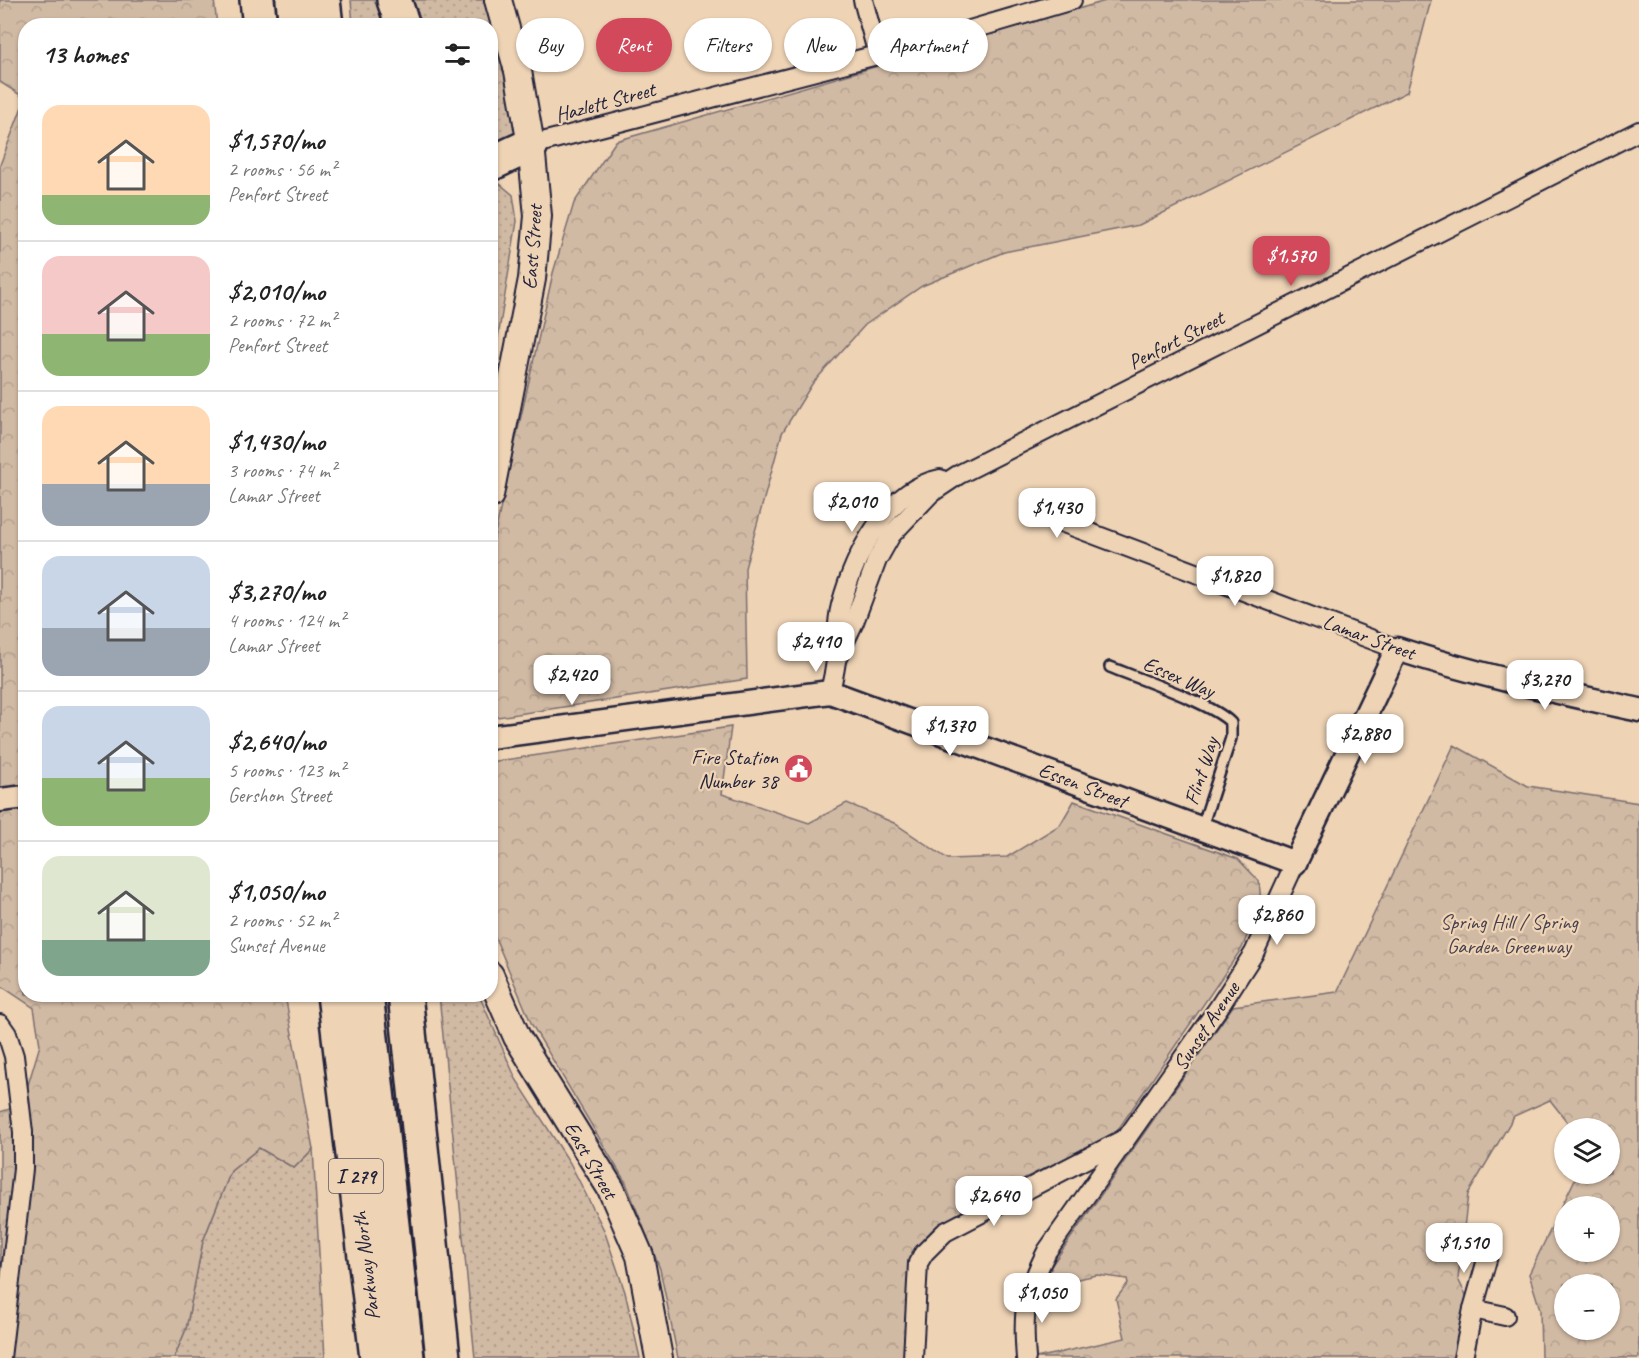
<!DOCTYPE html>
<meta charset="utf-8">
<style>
:root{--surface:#fff;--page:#f6f6f6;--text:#222;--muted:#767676;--line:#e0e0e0;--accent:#d1495b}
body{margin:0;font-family:Caveat,sans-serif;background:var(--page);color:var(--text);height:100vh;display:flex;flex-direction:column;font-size:22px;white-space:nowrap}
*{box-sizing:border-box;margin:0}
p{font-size:20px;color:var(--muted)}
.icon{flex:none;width:33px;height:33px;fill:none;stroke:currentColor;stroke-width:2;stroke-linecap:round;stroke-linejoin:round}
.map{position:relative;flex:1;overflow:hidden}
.details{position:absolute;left:18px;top:18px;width:480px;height:984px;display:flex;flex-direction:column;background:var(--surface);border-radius:24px;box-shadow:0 2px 4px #0004}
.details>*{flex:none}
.top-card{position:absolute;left:516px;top:18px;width:570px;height:54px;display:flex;gap:12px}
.controls{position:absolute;left:1554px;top:1118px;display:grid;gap:12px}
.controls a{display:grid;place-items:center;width:66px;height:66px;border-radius:50%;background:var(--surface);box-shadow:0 2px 4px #0004;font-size:30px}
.price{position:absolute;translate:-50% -51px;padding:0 14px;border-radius:12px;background:#fff;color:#222;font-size:20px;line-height:39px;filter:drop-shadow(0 2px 3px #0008)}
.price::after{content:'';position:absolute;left:50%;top:36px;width:18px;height:14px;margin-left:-9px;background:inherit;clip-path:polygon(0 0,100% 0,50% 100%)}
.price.current{background:var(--accent);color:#fff}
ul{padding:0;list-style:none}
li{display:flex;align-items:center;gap:18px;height:150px;padding:0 24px}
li+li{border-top:2px solid var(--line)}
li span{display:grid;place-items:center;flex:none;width:168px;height:120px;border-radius:18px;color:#555}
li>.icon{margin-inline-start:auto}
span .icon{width:72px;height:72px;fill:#fffc;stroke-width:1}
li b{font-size:26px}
h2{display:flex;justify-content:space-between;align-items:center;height:72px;padding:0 24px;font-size:26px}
.tag{padding:0 21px;border-radius:27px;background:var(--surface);box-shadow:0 2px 4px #0004;font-size:21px;line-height:54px}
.tag.current{background:var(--accent);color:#fff}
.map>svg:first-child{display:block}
.grass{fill:url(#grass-dots);stroke:#7a6e70;stroke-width:1.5}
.forest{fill:url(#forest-crowns);stroke:#7a6e70;stroke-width:1.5;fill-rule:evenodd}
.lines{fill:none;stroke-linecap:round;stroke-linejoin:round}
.service-casing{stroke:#22223b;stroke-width:14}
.minor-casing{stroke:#22223b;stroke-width:22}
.tertiary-casing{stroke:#22223b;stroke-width:27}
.secondary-casing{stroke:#22223b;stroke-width:30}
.motorway-casing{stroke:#22223b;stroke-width:38}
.service{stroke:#eed3b5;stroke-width:9}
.minor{stroke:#eed3b5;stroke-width:18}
.tertiary{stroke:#eed3b5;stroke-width:22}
.secondary{stroke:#eed3b5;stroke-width:26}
.motorway{stroke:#eed3b5;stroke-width:33}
.labels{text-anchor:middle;stroke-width:4.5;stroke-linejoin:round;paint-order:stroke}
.shield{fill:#eed3b5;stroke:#5f5760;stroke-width:1.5}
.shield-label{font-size:20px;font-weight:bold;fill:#22223b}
.street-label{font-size:21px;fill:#22223b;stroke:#eed3b5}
.poi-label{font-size:21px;fill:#22223b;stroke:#eed3b5;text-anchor:end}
.park-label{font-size:21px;fill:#454050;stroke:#eed3b5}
</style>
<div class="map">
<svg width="1639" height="1358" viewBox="0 0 1639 1358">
<defs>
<pattern id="grass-dots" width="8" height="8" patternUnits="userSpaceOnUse" patternTransform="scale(1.5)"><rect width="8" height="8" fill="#d1baa4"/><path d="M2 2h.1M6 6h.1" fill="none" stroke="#b3a08e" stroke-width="1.8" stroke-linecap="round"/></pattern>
<pattern id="forest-crowns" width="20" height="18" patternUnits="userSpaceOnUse" patternTransform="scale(1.5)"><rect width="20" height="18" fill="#d1baa4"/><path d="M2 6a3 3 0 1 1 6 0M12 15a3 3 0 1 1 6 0" fill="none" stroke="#b3a08e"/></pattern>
</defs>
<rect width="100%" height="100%" fill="#eed3b5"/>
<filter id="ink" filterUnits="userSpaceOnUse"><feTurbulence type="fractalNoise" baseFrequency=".0167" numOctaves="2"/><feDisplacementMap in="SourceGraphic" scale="12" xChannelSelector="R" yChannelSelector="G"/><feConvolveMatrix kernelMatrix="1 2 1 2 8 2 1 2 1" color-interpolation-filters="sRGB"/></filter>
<g filter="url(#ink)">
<!-- grass -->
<g class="grass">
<polygon points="351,0 382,0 391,25 353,25"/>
<polygon points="394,0 498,0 531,145 491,150 490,26 403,25"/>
<polygon points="493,178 513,195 517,221 491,380 490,179"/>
<polygon points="439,995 479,995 516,1079 570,1163 604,1230 625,1292 640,1358 475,1358"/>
<polygon points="259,1148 294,1168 313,1149 325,1358 174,1358 186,1329 203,1241 231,1171"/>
</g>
<!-- forest -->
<g class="forest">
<polygon points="0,0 214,0 217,25 26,26 25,98 0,82"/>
<polygon points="1109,0 1431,0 1407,92 1139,225 1004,252 922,286 865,325 812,384 782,433 745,568 747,679 491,718 491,551 553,273 574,203 616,141"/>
<polygon points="25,99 26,994 285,995 313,1149 294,1168 259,1148 231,1171 203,1241 186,1329 174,1358 0,1358 0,1112 22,1105 40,1045 34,1008 0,985 0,165"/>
<polygon points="731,727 722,794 809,823 847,803 894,823 948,859 1007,857 1060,825 1074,801 1238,859 1259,881 1261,902 1242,948 1115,1134 984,1198 933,1229 911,1254 905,1358 678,1358 660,1269 626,1183 532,1025 494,935 490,925 490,762"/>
<path d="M1454,745L1528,786L1639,803V1358H1541L1540,1309L1529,1274L1578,1173H1610V1128H1572L1550,1100L1514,1116L1468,1194L1458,1279L1469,1301L1457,1358H1036L1125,1338L1116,1299L1128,1283L1127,1279L1097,1275L1039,1287L1051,1269H1049L1233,1006L1337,992ZM1564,1206H1610V1251H1564ZM1564,1284H1610V1329H1564Z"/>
</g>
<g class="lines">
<defs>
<path id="service" d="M1110,667C1137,678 1214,704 1231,723V738L1202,827"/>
<g id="minor">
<polyline points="863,0 878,55"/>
<polyline points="531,145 946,37 1072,0"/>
<polyline points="1040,514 1397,649"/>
<polyline points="836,660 854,622 877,560 891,535 931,493 958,475 1639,131"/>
<path d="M830,692C832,682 835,671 836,660C838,641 836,623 841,605C854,557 886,490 940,479"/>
<polyline points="0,1024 7,1034 14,1056 23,1132 23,1169 1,1358"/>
<polyline points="1473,1309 1505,1316"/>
<polyline points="913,1358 918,1263 924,1253 945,1232 1126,1138"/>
<path d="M1026,1358C1022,1309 1025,1295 1047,1251L1219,1007L1254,953L1295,863"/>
<polyline points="1463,1358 1473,1309 1490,1249"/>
</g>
<g id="tertiary">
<path d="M490,737L830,692L1295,863L1397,649C1477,675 1557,692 1639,710"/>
<polyline points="0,800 26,797"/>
</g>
<g id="secondary">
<polyline points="490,495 532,279 538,216 531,145 518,71 498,0"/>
<polyline points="490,975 517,1037 611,1189 640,1256 659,1358"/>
</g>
<g id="motorway">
<polyline points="257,0 260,26"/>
<polyline points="293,0 296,26"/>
<polyline points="323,0 326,26"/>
<polyline points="394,0 403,26"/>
<polyline points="490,164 531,145"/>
<polyline points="334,994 377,1358"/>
<polyline points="366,994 407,1358"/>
<polyline points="405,994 443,1358"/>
</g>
</defs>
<!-- service casing -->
<use href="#service" class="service-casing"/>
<!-- minor casing -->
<use href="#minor" class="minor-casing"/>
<!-- tertiary casing -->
<use href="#tertiary" class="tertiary-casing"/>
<!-- secondary casing -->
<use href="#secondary" class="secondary-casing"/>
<!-- motorway casing -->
<use href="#motorway" class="motorway-casing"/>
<!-- service -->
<use href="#service" class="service"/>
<!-- minor -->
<use href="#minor" class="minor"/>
<!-- tertiary -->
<use href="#tertiary" class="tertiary"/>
<!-- secondary -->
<use href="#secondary" class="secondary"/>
<!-- motorway -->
<use href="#motorway" class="motorway"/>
</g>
</g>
<!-- icons -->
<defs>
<symbol id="civic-disc" viewBox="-11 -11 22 22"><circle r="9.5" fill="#d1495b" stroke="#eed3b5"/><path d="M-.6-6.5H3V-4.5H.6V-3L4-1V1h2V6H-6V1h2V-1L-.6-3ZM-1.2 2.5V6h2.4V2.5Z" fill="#fff"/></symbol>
</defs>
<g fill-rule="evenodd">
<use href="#civic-disc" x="782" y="752" width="33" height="33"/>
</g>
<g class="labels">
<!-- shield labels -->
<rect class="shield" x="329" y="1159" width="54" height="34" rx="4.5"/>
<g class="shield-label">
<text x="356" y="1183">I 279</text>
</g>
<!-- street labels -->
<g class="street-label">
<text transform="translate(605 102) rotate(-15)" y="7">Hazlett Street</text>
<text transform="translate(532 247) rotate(-86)" y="7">East Street</text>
<text transform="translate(1176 340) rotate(-27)" y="7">Penfort Street</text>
<text transform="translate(1369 637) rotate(20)" y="7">Lamar Street</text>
<text transform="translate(1179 677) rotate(23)" y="7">Essex Way</text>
<text transform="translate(1201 771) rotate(-72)" y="7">Flint Way</text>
<text transform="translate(1083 785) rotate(21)" y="7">Essen Street</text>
<text transform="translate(1206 1026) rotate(-56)" y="7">Sunset Avenue</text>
<text transform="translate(591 1160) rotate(60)" y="7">East Street</text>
<text transform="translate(366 1266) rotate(-97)" y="7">Parkway North</text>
</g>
<!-- poi labels -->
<g class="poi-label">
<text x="778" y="764">Fire Station<tspan x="778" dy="24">Number 38</tspan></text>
</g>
<!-- park labels -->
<g class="park-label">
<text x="1509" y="929">Spring Hill / Spring<tspan x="1509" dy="24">Garden Greenway</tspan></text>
</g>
</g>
</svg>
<div class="controls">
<a><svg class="icon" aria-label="layers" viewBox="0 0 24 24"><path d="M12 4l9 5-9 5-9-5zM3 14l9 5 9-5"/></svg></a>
<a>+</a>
<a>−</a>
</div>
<b class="price current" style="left:1291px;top:287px">$1,570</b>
<b class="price" style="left:852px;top:533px">$2,010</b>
<b class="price" style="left:1057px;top:539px">$1,430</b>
<b class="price" style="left:1235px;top:607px">$1,820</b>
<b class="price" style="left:816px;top:673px">$2,410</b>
<b class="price" style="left:572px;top:706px">$2,420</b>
<b class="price" style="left:1545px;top:711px">$3,270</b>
<b class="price" style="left:950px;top:757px">$1,370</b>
<b class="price" style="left:1365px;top:765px">$2,880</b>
<b class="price" style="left:1277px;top:946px">$2,860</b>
<b class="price" style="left:994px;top:1227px">$2,640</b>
<b class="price" style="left:1464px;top:1274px">$1,510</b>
<b class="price" style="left:1042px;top:1324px">$1,050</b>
<div class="top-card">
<a class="tag">Buy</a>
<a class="tag current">Rent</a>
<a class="tag">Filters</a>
<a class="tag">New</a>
<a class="tag">Apartment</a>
</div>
<section class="details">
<h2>13 homes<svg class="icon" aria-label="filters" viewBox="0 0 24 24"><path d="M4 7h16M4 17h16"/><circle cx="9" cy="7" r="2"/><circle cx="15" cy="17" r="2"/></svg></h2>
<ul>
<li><span style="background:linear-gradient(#ffd9b3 75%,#8fb573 0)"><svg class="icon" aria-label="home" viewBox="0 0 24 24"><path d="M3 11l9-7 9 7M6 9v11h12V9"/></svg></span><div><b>$1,570/mo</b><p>2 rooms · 56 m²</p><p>Penfort Street</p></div></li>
<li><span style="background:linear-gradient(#f6c9c9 65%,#8fb573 0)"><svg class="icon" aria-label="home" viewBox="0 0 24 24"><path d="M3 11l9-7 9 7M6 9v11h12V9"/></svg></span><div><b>$2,010/mo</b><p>2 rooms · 72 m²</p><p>Penfort Street</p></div></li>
<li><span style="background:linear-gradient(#ffd9b3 65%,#9aa5b1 0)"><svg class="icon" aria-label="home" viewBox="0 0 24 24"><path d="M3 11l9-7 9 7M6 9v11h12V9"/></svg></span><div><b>$1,430/mo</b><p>3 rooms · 74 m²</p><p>Lamar Street</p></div></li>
<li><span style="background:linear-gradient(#c9d6e8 60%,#9aa5b1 0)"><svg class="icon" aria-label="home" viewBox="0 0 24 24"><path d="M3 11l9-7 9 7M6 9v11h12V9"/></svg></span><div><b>$3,270/mo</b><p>4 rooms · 124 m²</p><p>Lamar Street</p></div></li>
<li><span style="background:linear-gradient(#c9d6e8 60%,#8fb573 0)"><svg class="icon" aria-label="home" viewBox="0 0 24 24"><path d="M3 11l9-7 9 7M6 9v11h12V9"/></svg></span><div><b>$2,640/mo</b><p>5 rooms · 123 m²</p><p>Gershon Street</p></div></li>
<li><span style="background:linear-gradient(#dfe7d0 70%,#7fa58c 0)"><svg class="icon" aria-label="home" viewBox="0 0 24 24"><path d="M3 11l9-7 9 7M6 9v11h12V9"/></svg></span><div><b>$1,050/mo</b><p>2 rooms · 52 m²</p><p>Sunset Avenue</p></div></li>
</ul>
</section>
</div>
